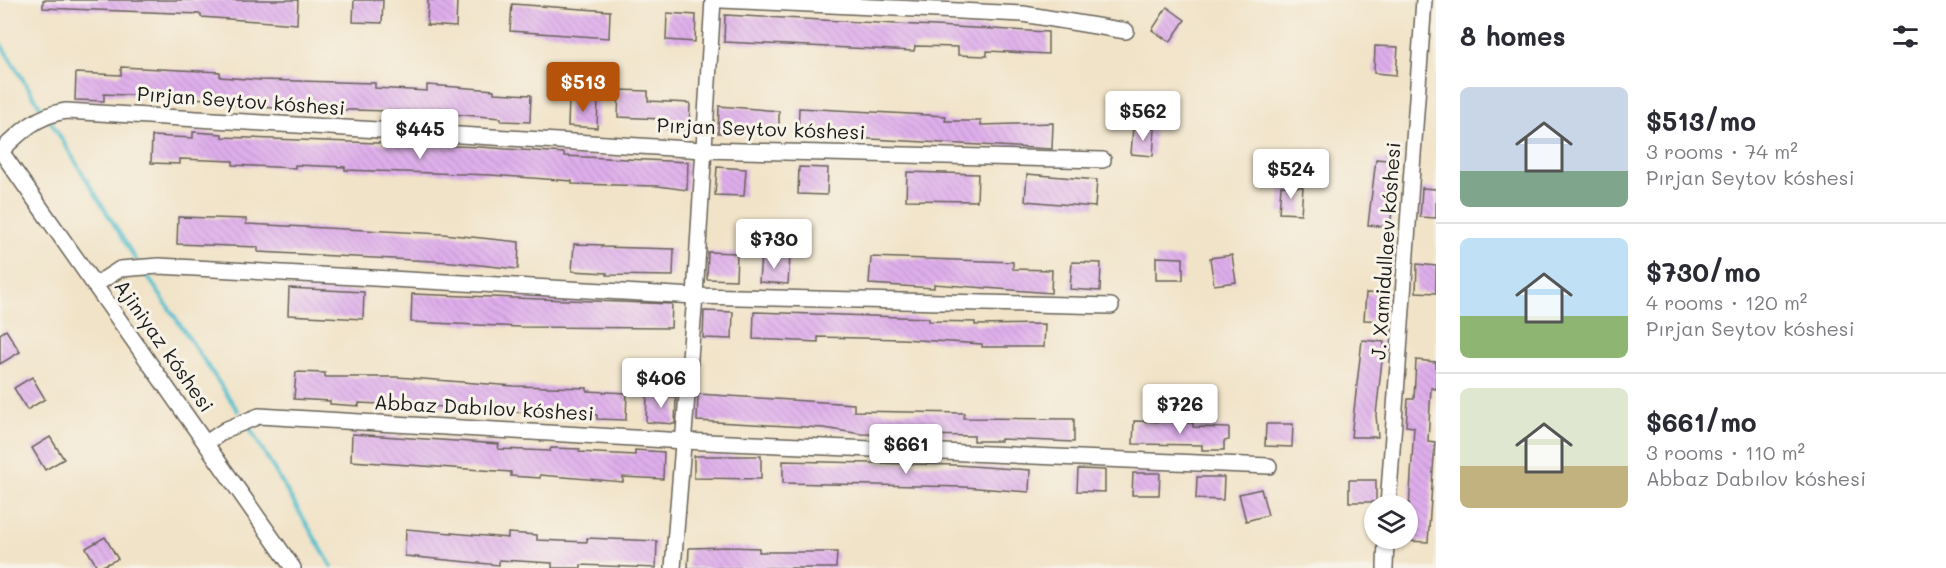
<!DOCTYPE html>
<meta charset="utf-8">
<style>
:root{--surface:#fff;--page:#f7f7f7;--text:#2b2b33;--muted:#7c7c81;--line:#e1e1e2;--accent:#b45309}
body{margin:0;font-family:Mali,sans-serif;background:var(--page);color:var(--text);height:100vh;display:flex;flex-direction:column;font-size:22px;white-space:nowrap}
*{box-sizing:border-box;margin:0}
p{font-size:20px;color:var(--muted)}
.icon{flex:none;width:33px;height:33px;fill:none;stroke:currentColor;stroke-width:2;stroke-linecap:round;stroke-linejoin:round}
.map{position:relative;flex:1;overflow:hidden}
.drawer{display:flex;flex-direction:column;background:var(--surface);width:510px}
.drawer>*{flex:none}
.tools{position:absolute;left:1364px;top:495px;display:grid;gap:12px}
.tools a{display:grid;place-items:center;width:54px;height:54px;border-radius:50%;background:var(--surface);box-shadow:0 2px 4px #0004;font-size:30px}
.price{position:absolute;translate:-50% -51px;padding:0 14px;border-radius:6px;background:#fff;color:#222;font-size:20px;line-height:39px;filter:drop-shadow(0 2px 3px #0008)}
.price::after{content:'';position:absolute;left:50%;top:36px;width:18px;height:14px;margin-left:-9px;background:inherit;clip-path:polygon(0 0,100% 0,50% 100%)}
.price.on{background:var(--accent);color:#fff}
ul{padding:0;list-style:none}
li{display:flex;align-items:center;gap:18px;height:150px;padding:0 24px}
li+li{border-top:2px solid var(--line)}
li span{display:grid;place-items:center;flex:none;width:168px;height:120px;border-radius:9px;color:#555}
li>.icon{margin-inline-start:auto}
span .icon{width:72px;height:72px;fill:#fffc;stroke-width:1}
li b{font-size:26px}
h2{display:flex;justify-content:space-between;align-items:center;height:72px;padding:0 24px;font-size:26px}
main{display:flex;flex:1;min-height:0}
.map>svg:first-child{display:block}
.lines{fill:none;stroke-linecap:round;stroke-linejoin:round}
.stream{stroke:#54bfce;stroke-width:4}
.building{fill:url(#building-back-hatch)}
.minor-casing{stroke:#676258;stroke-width:18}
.minor{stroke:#fff;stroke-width:15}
.labels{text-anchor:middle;stroke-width:6;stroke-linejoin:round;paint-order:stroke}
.street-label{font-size:20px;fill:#1c1c1c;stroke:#f7f3e8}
</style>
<main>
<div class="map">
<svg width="1436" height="568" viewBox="0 0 1436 568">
<defs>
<pattern id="building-back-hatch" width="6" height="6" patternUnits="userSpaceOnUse" patternTransform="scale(1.5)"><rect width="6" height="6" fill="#dfaeec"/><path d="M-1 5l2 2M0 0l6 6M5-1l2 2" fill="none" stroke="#bf95ca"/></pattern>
</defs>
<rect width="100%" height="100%" fill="#f7f3e8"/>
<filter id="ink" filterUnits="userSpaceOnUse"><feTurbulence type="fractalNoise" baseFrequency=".0167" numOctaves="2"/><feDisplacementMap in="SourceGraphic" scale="12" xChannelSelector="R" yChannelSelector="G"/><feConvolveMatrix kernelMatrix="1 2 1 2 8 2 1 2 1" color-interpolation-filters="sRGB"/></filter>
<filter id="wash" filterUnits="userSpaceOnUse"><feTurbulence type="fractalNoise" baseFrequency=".008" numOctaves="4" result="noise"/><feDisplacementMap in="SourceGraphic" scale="24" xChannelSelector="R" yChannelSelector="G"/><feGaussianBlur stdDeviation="1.35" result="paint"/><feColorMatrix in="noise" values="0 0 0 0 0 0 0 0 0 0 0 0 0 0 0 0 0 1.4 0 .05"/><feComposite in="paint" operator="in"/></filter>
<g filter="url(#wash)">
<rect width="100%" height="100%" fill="#f1e3c8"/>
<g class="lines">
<!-- stream -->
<g class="stream">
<polyline points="0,43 41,108"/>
<polyline points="51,122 136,260"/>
<polyline points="146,274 238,411"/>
<polyline points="249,427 332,567"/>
</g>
</g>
<g id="blocks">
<!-- building -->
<g class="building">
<polygon points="43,0 298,0 297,24 201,17 201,14 43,8"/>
<polygon points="354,0 383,0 382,23 353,22"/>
<polygon points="428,0 457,0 456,27 427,25"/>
<polygon points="512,4 610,11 609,38 510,31"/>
<polygon points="1167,7 1185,20 1170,42 1152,30"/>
<polygon points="667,13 696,15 695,42 666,40"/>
<polygon points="725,15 1048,32 1048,54 987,51 987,56 958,55 958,47 915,46 914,51 724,42"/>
<polygon points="1375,46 1398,47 1396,75 1374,73"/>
<polygon points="121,67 220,72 220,77 260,80 375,83 375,88 427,91 427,85 456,87 494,90 494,93 531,95 530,122 501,121 501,118 464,115 418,112 418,117 389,116 389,111 276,108 229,105 230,100 149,96 104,94 104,101 75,100 76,73 121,75"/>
<polygon points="619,90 648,91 648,101 690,103 689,130 660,128 661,119 618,117"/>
<polygon points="569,99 598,100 597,128 568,126"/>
<polygon points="719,106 779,111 779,133 718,133"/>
<polygon points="799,108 946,116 945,121 981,121 981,125 1053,123 1052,149 798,135"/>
<polygon points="1133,127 1155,129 1153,156 1131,154"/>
<polygon points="193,132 222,134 222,137 480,147 564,153 564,156 688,162 687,190 658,186 572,184 572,181 491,175 345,170 345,167 295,165 295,168 233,165 233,161 180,159 180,164 151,163 152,136 193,138"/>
<polygon points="1376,159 1398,161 1390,227 1368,225"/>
<polygon points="717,167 746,169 744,196 715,195"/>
<polygon points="799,167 828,168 827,195 798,194"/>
<polygon points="907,172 978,174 977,201 906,200"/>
<polygon points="1027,174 1097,180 1095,207 1025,201"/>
<polygon points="1281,186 1303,187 1301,214 1279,213"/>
<polygon points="1422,188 1436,189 1436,218 1420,217"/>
<polygon points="178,217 246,219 246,224 443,234 519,242 518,269 452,262 258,252 258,247 177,244"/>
<polygon points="574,244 603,245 602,247 674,249 673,276 607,275 607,273 572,271"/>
<polygon points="708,252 737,253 736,280 707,279"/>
<polygon points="761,255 790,257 788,284 759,282"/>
<polygon points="1232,255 1236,282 1214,285 1210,258"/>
<polygon points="871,257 1013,262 1013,269 1052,270 1051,293 934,284 934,288 869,284"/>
<polygon points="1156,257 1183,258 1183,280 1156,280"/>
<polygon points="1072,262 1101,263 1100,291 1070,289"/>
<polygon points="1417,264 1436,266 1436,293 1416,292"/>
<polygon points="289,288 364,292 363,319 288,315"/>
<polygon points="1366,293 1388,294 1386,321 1364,320"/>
<polygon points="412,294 672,304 671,328 520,327 411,322"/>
<polygon points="704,311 733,312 732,339 703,338"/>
<polygon points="754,312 929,318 929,321 975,322 975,325 1045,324 1044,347 982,347 982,344 902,339 818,337 818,342 753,339"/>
<polygon points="6,330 20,352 0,364 0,334"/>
<polygon points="1362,340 1384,342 1376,415 1378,437 1351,437"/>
<polygon points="1416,360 1436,362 1436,389 1431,388 1428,441 1435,442 1428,542 1407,541 1414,427 1406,426 1408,399 1414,399"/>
<polygon points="296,372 325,373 325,377 397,377 514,386 587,388 587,391 627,393 626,420 597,419 597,415 446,410 446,407 359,403 359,406 330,404 330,401 294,399"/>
<polygon points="32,377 45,399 27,410 14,388"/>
<polygon points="698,394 854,404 854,411 964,413 963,418 1074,419 1074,442 1001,439 1001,441 974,441 974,436 861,434 824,428 697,421"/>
<polygon points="647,395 676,397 675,424 646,422"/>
<polygon points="1134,421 1193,423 1193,427 1229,428 1229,440 1224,441 1224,450 1202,450 1202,445 1133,444"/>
<polygon points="1266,424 1293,424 1292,447 1265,446"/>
<polygon points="352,434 499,444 498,449 550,451 551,448 580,449 579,452 635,455 635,450 664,452 663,479 623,477 623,482 540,475 540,478 511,476 511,472 351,461"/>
<polygon points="50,437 64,459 45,470 32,448"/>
<polygon points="694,456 761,456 761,479 694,478"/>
<polygon points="783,461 956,465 1030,470 1029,492 965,487 783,483"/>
<polygon points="1078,469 1105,470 1105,492 1077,491"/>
<polygon points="1133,473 1160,473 1159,495 1132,495"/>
<polygon points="1197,477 1224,477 1223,500 1196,499"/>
<rect x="1349" y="480" width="27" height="22"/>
<polygon points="1261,489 1268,515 1246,521 1239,494"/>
<polygon points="406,529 508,538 508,533 537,535 537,540 587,542 587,538 657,541 656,568 581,565 581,568 552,568 552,563 499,560 499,565 405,556"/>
<polygon points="105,537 118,559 98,568 86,548"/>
<polygon points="730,547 759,548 759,552 837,552 836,568 688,568 689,548"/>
</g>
</g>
</g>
<g filter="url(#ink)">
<use href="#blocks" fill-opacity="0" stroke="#676258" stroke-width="1.5"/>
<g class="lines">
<defs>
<g id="minor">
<polyline points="721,0 1023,14 1126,31"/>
<polyline points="0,150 293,568"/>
<path d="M1,151C21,131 38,115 66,111L704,150L1103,160"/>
<polyline points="95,285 120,269 159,266 695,296 1111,306"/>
<polyline points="206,443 227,429 259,416 684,441 1269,466"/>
<polyline points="1388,506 1424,0"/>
<polyline points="673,568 695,296 713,0"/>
<polyline points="1385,568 1386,538"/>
</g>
</defs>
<!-- minor casing -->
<use href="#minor" class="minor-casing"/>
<!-- minor -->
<use href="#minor" class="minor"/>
</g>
</g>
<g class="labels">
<!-- street labels -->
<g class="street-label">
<text transform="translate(241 101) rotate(4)" y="7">Pırjan Seytov kóshesi</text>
<text transform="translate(761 129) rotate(2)" y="7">Pırjan Seytov kóshesi</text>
<text transform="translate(1386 251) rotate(-86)" y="7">J. Xamidullaev kóshesi</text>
<text transform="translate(164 346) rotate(55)" y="7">Ajiniyaz kóshesi</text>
<text transform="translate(484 408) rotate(3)" y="7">Abbaz Dabılov kóshesi</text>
</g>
</g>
</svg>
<div class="tools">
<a><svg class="icon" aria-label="layers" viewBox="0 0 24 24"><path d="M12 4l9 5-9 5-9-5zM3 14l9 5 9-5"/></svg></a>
</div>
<b class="price on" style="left:583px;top:113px">$513</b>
<b class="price" style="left:1143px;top:142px">$562</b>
<b class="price" style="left:420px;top:160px">$445</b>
<b class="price" style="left:1291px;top:200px">$524</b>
<b class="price" style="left:774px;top:270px">$730</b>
<b class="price" style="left:661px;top:409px">$406</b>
<b class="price" style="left:1180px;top:435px">$726</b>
<b class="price" style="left:906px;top:475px">$661</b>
</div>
<section class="drawer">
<h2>8 homes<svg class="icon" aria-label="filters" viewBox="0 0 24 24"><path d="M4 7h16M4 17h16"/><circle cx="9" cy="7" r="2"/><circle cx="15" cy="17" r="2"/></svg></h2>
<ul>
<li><span style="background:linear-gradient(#c9d6e8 70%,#7fa58c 0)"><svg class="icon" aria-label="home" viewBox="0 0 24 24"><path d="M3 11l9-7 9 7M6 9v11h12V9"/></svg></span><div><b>$513/mo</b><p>3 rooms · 74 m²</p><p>Pırjan Seytov kóshesi</p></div></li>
<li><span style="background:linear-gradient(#bfe0f5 65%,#8fb573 0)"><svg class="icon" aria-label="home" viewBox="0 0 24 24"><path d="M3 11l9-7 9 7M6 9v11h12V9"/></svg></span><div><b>$730/mo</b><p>4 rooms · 120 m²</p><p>Pırjan Seytov kóshesi</p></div></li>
<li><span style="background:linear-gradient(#dfe7d0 65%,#c2b280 0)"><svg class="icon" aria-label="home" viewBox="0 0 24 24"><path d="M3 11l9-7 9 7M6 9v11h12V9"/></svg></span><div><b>$661/mo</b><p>3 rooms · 110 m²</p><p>Abbaz Dabılov kóshesi</p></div></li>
</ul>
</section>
</main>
